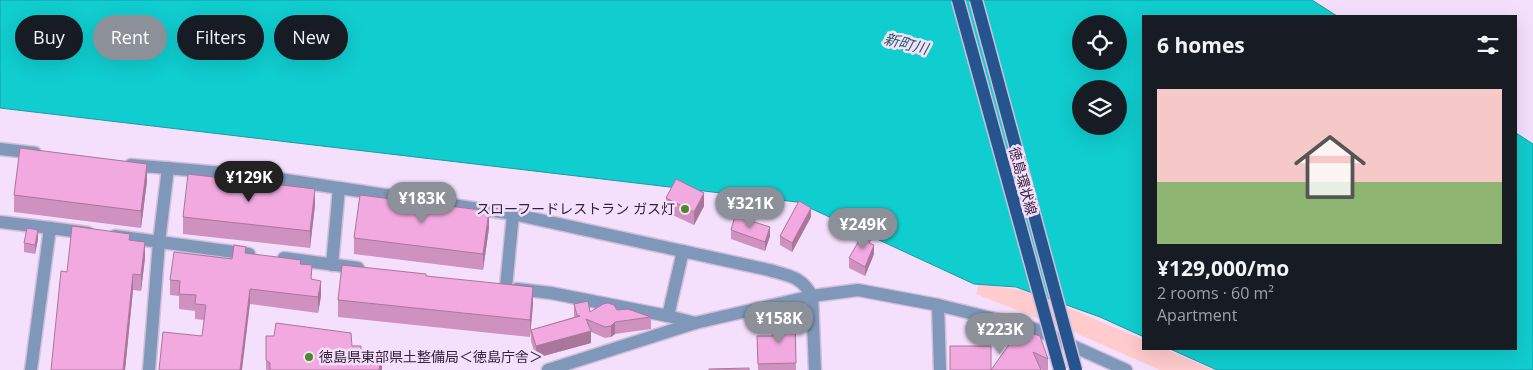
<!DOCTYPE html>
<meta charset="utf-8">
<style>
:root{--surface:#171b24;--page:#20242c;--text:#f1f3f6;--muted:#9ea1a6;--accent:#8c9099}
body{margin:0;font-family:"Open Sans","Noto Sans JP",sans-serif;background:var(--page);color:var(--text);height:100vh;display:flex;flex-direction:column;font-size:19px;white-space:nowrap}
*{box-sizing:border-box;margin:0}
p{font-size:16px;color:var(--muted)}
.icon{flex:none;width:28px;height:28px;fill:none;stroke:currentColor;stroke-width:2;stroke-linecap:round;stroke-linejoin:round}
.map{position:relative;flex:1;overflow:hidden}
.panel{position:absolute;left:1142px;top:15px;width:375px;height:335px;display:flex;flex-direction:column;background:var(--surface);border-radius:0px;box-shadow:0 5px 20px #0002}
.panel>*{flex:none}
.hud{position:absolute;left:15px;top:15px;width:475px;height:45px;display:flex;gap:10px}
.buttons{position:absolute;left:1072px;top:15px;display:grid;gap:10px}
.buttons a{display:grid;place-items:center;width:55px;height:55px;border-radius:50%;background:var(--surface);box-shadow:0 5px 20px #0002;font-size:25px}
.price{position:absolute;translate:-50% -42px;padding:0 11px;border-radius:18px;background:var(--accent);color:#fff;font-size:16px;line-height:32px;filter:drop-shadow(0 1px 2px #0008)}
.price::after{content:'';position:absolute;left:50%;top:30px;width:15px;height:11px;margin-left:-8px;background:inherit;clip-path:polygon(0 0,100% 0,50% 100%)}
.price.active{background:#222;color:#fff}
ul{padding:0;list-style:none}
li{display:grid;align-content:center;gap:10px;height:265px;padding:0 15px}
li span{display:grid;place-items:center;height:155px;border-radius:0px;color:#555}
li>.icon{margin-inline-start:auto}
span .icon{width:90px;height:90px;fill:#fffc;stroke-width:1}
li b{font-size:21px}
h2{display:flex;justify-content:space-between;align-items:center;height:60px;padding:0 15px;font-size:21px}
.pill{padding:0 18px;border-radius:22px;background:var(--surface);box-shadow:0 5px 20px #0002;font-size:18px;line-height:45px}
.pill.active{background:var(--accent);color:#fff}
.map>svg:first-child{display:block}
.green{fill:#ffcbcd}
.water{fill:#10cdcf;stroke:#1b99a3;fill-rule:evenodd}
.lines{fill:none;stroke-linecap:round;stroke-linejoin:round}
.minor-casing{stroke:#d1bed9;stroke-width:15}
.tertiary-casing{stroke:#d1bed9;stroke-width:15}
.minor{stroke:#7f98ba;stroke-width:12}
.tertiary{stroke:#7f98ba;stroke-width:12}
.primary-bridge-casing{stroke:#d1bed9;stroke-width:15;stroke-linecap:butt}
.primary-bridge{stroke:#26548f;stroke-width:12}
.wall{fill:#cf91c0}
.shaded-wall{fill:#a9769c}
.building{fill:#f1a9df;stroke:#a9769c}
.poi-dot{fill:#4c8928;stroke:#f4e0fc;stroke-width:2}
.labels{text-anchor:middle;stroke-width:5;stroke-linejoin:round;paint-order:stroke}
.street-label{font-size:14px;fill:#34213c;stroke:#f4e0fc}
.poi-label{font-size:14px;fill:#34213c;stroke:#f4e0fc;text-anchor:end}
.water-label{font-size:15px;font-style:italic;fill:#216162;stroke:#f4e0fc}
</style>
<div class="map">
<svg width="1533" height="370" viewBox="0 0 1533 370">
<rect width="100%" height="100%" fill="#f4e0fc"/>
<!-- green -->
<polygon class="green" points="979,284 1029,291 1144,340 1144,349 1165,349 1214,370 1160,370 1078,334 976,294"/>
<!-- water -->
<g class="water">
<path d="M0,0H1312L1337,16H1144V337L1100,317L1016,287L974,284L797,202L0,108ZM1081,24H1119V61H1081ZM1081,89H1119V126H1081Z"/>
<polygon points="1516,133 1533,144 1533,370 1217,370 1170,349 1516,349"/>
</g>
<g class="lines">
<defs>
<g id="minor">
<polyline points="0,149 35,153"/>
<path d="M131,165L259,176L513,214L769,270C789,276 801,276 812,296"/>
<polyline points="0,222 50,228"/>
<polyline points="332,265 339,188"/>
<polyline points="506,287 513,214"/>
<polyline points="938,305 940,370"/>
<polyline points="668,316 683,251"/>
<polyline points="149,370 159,242 168,168"/>
</g>
<g id="tertiary">
<polyline points="115,236 249,254"/>
<polyline points="284,258 358,268"/>
<polyline points="517,289 551,293 668,316 695,323"/>
<polyline points="812,296 815,370"/>
<polyline points="31,370 50,228 88,233"/>
<polyline points="548,370 695,323 812,296 858,290 938,305 1035,329 1126,370"/>
</g>
</defs>
<!-- minor casing -->
<use href="#minor" class="minor-casing"/>
<!-- tertiary casing -->
<use href="#tertiary" class="tertiary-casing"/>
<!-- minor -->
<use href="#minor" class="minor"/>
<!-- tertiary -->
<use href="#tertiary" class="tertiary"/>
<defs>
<g id="primary-bridge">
<polyline points="958,0 1060,370"/>
<polyline points="976,0 1076,370"/>
</g>
</defs>
<!-- primary-bridge casing -->
<use href="#primary-bridge" class="primary-bridge-casing"/>
<!-- primary-bridge -->
<use href="#primary-bridge" class="primary-bridge"/>
</g>
<!-- wall -->
<g class="wall">
<polygon points="147,181 141,228 14,212 14,195"/>
<polygon points="666,198 704,206 694,225 666,212"/>
<polygon points="315,205 310,248 183,234 183,217"/>
<polygon points="811,217 792,252 780,245 780,236"/>
<polygon points="489,228 483,270 354,254 354,238"/>
<polygon points="731,230 770,236 765,251 731,239"/>
<polygon points="38,239 35,254 24,252 24,243"/>
<polygon points="130,240 145,258 141,291 133,290 125,370 51,370"/>
<polygon points="872,244 874,254 865,276 849,268 849,258"/>
<polygon points="246,253 301,264 312,279 321,296 318,313 250,304 202,336 204,320 195,319 195,311 179,309 179,296 170,295 170,280 232,259"/>
<polygon points="426,276 533,304 530,337 338,317 338,300"/>
<polygon points="574,304 590,312 617,310 651,317 651,329 615,334 611,337 605,338 591,332 591,343 536,358 531,341 531,330 574,317"/>
<polygon points="795,318 796,370 758,370 757,336 773,336"/>
<polygon points="1020,329 1048,359 1048,370 1043,370 1041,369 991,370"/>
<polygon points="266,336 352,346 361,350 382,370 266,370"/>
</g>
<!-- shaded-wall -->
<g class="shaded-wall">
<polygon points="147,164 147,181 141,228 141,211"/>
<polygon points="315,189 315,205 310,248 310,231"/>
<polygon points="704,193 704,206 694,225 694,212"/>
<polygon points="811,208 811,217 792,252 792,243"/>
<polygon points="489,211 489,228 483,270 483,254"/>
<polygon points="770,227 770,236 765,251 765,242"/>
<polygon points="38,230 38,239 35,254 35,245"/>
<polygon points="145,242 145,258 141,291 141,275"/>
<polygon points="874,245 874,254 865,276 865,267"/>
<polygon points="133,274 133,290 125,370 123,370"/>
<polygon points="321,281 321,296 318,313 318,297"/>
<polygon points="533,287 533,304 530,337 530,320"/>
<polygon points="250,289 250,304 242,370 240,370"/>
<polygon points="615,322 615,334 611,337 611,326"/>
<polygon points="591,331 591,343 536,358 536,346"/>
<polygon points="382,353 382,370 379,370"/>
</g>
<!-- building -->
<g class="building">
<polygon points="20,148 147,164 141,211 14,195"/>
<polygon points="188,174 315,189 310,231 183,217"/>
<polygon points="676,179 704,193 694,212 666,198"/>
<polygon points="360,195 489,211 483,254 354,238"/>
<polygon points="799,201 811,208 792,243 780,236"/>
<polygon points="735,216 770,227 765,242 731,230"/>
<polygon points="72,226 130,234 129,240 145,242 141,275 133,274 123,370 51,370 61,271 67,272"/>
<polygon points="27,228 38,230 35,245 24,243"/>
<polygon points="864,232 872,237 869,243 874,245 865,267 849,258"/>
<polygon points="234,245 246,247 245,253 301,260 300,264 312,265 311,279 321,281 318,297 250,289 240,370 159,370 163,332 202,336 206,305 195,304 196,295 179,294 180,281 170,280 174,252 232,259"/>
<polygon points="342,265 426,274 426,276 533,287 530,320 338,300"/>
<polygon points="588,301 590,312 603,304 608,303 614,305 617,310 628,309 651,317 615,322 611,326 605,327 586,319 591,331 536,346 531,330 580,316 577,315 574,304"/>
<polygon points="795,318 796,363 758,364 757,336 773,336 773,319"/>
<polygon points="276,323 351,333 352,346 361,346 361,350 382,353 379,370 270,370 270,363 266,360 266,336 274,336"/>
<polygon points="1020,329 1040,336 1048,359 1033,352 1041,370 950,370 950,346 991,346 991,370"/>
<polygon points="749,368 749,370 709,370 709,369"/>
</g>
<!-- markers -->
<g class="poi-dot">
<circle cx="685" cy="209" r="5"/>
<circle cx="309" cy="357" r="5"/>
</g>
<g class="labels">
<!-- street labels -->
<g class="street-label">
<text transform="translate(1023 181) rotate(75)" y="5">徳島環状線</text>
</g>
<!-- poi labels -->
<g class="poi-label">
<text x="675" y="214">スローフードレストラン ガス灯</text>
<text x="319" y="362" text-anchor="start">徳島県東部県土整備局＜徳島庁舎＞</text>
</g>
<!-- water labels -->
<g class="water-label">
<text transform="translate(906 44) rotate(14)" y="5">新町川</text>
</g>
</g>
</svg>
<div class="buttons">
<a><svg class="icon" aria-label="locate" viewBox="0 0 24 24"><circle cx="12" cy="12" r="6"/><path d="M12 2v4M12 18v4M2 12h4M18 12h4"/></svg></a>
<a><svg class="icon" aria-label="layers" viewBox="0 0 24 24"><path d="M12 4l9 5-9 5-9-5zM3 14l9 5 9-5"/></svg></a>
</div>
<b class="price active" style="left:249px;top:203px">¥129K</b>
<b class="price" style="left:422px;top:224px">¥183K</b>
<b class="price" style="left:750px;top:229px">¥321K</b>
<b class="price" style="left:863px;top:250px">¥249K</b>
<b class="price" style="left:779px;top:344px">¥158K</b>
<b class="price" style="left:1000px;top:355px">¥223K</b>
<div class="hud">
<a class="pill">Buy</a>
<a class="pill active">Rent</a>
<a class="pill">Filters</a>
<a class="pill">New</a>
</div>
<section class="panel">
<h2>6 homes<svg class="icon" aria-label="filters" viewBox="0 0 24 24"><path d="M4 7h16M4 17h16"/><circle cx="9" cy="7" r="2"/><circle cx="15" cy="17" r="2"/></svg></h2>
<ul>
<li><span style="background:linear-gradient(#f6c9c9 60%,#8fb573 0)"><svg class="icon" aria-label="home" viewBox="0 0 24 24"><path d="M3 11l9-7 9 7M6 9v11h12V9"/></svg></span><div><b>¥129,000/mo</b><p>2 rooms · 60 m²</p><p>Apartment</p></div></li>
</ul>
</section>
</div>
